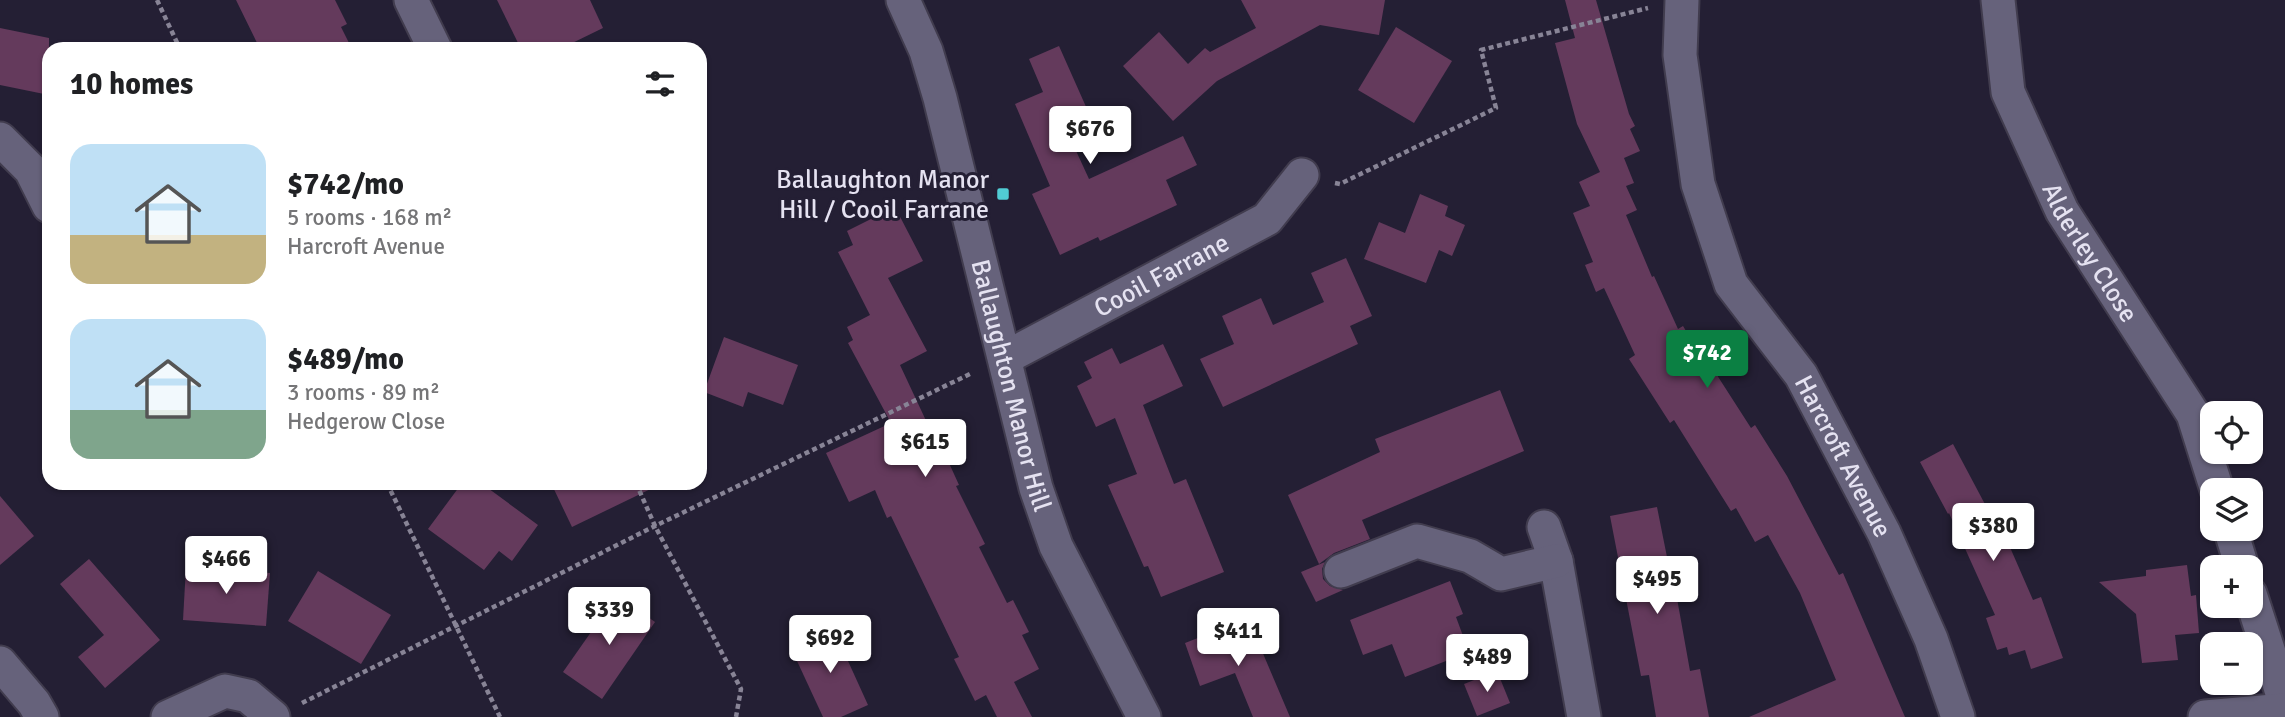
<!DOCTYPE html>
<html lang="en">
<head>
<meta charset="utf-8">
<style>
	body { margin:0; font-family:Signika,sans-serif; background:#f6f6f6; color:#202124; height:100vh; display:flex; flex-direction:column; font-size:26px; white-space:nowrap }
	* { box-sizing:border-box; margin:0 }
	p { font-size:23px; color:#757577 }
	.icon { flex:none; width:38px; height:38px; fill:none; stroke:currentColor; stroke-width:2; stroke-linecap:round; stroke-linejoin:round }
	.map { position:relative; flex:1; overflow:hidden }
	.panel { position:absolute; left:42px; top:42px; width:665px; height:448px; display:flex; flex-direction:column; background:#fff; border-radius:21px; box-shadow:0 2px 5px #0004 }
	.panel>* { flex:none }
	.fabs { position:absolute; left:2200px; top:401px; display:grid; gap:14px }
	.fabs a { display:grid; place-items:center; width:63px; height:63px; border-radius:14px; background:#fff; box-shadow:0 2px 5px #0004; font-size:35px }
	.price { position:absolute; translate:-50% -60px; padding:0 16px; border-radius:7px; background:#fff; color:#222; font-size:23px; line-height:46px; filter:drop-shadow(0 2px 4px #0008) }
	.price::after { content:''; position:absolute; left:50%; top:42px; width:21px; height:16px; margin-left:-10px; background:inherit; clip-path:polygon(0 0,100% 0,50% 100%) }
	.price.selected { background:#0b8043; color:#fff }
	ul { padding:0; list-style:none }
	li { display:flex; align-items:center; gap:21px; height:175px; padding:0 28px }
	li span { display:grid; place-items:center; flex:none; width:196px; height:140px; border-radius:21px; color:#555 }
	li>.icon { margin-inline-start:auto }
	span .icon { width:84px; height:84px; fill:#fffc; stroke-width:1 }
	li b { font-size:30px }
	h2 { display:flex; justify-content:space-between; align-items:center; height:84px; padding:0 28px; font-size:30px }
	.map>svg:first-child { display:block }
	.building { fill:#643a5c }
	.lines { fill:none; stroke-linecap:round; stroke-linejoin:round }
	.minor-casing { stroke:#413c4e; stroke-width:37 }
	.path { stroke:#888496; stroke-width:4.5; stroke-dasharray:5 3.5; stroke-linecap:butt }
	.minor { stroke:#66627b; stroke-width:33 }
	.poi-dot { fill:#51ccd4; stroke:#241f34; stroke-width:2.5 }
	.labels { text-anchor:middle; stroke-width:6; stroke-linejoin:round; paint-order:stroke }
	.poi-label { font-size:26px; fill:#e5e2f1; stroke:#241f34; text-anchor:end }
	.street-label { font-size:26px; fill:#e5e2f1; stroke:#241f34 }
</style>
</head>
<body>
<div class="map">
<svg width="2285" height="717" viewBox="0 0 2285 717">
	<rect width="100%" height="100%" fill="#241f34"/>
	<!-- building -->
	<g class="building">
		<path d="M236 0H335L347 24 341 27 352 49H260Z"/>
		<path d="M497 0H590L603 28 560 49H521Z"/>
		<path d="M1241 0H1385L1379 35 1320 25 1217 81 1173 121 1123 66 1159 32 1188 64 1205 48 1210 52 1256 28Z"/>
		<path d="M1565 0H1596L1629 114 1635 126 1630 129 1640 151 1624 158 1634 183 1626 186 1637 210 1626 215 1652 277 1654 276 1678 329 1683 326 1712 374 1715 372 1751 428 1755 425 1787 476 1839 575 1843 573 1905 717H1749L1836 680 1800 593 1768 535 1755 542 1736 508 1731 511 1674 420 1670 423 1629 359 1635 355 1604 288 1596 292 1585 265 1593 262 1573 213 1590 206 1579 182 1600 172 1577 124 1555 43 1575 38Z"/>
		<path d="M1396 27 1452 61 1414 123 1358 90Z"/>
		<path d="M0 28 49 38V95L0 85Z"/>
		<path d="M1059 46 1091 118 1066 129 1089 179 1183 136 1197 165 1166 180 1177 205 1100 241 1098 237 1060 255 1032 194 1050 186 1015 104 1043 92 1029 59Z"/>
		<path d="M1420 194 1448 206 1445 216 1465 225 1452 256 1439 250 1426 283 1364 259 1379 222 1405 233Z"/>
		<path d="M895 207 923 261 888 278 927 351 900 365 936 442 939 441 959 485 956 486 985 544 979 547 1007 603 1013 600 1029 632 1022 635 1039 669 1014 682 1032 717H997L986 695 975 701 954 659 959 657 891 516 887 518 875 490 849 502 826 453 891 423 848 343 853 340 847 327 870 315 838 252 853 245 847 231Z"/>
		<path d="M1346 258 1372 316 1350 326 1358 344 1223 407 1200 359 1234 344 1222 316 1261 298 1273 325 1324 302 1311 273Z"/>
		<path d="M724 337 798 365 783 405 748 392 743 407 704 392Z"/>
		<path d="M1163 344 1183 386 1143 405 1174 484 1186 479 1224 572 1161 597 1148 566 1144 567 1108 485 1137 474 1115 418 1096 427 1077 386 1092 378 1084 362 1112 348 1120 364Z"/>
		<path d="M1500 390 1524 451 1362 520 1370 539 1334 553 1319 564 1288 495 1380 452 1375 439Z"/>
		<path d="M1953 444 1987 508 1992 506 2033 600 2041 597 2063 658 2031 669 2025 650 2009 655 2007 647 1997 650 1986 618 1995 615 1949 513 1948 514 1920 462Z"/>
		<path d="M462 483H481L538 525 512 561 499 551 484 570 428 529Z"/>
		<path d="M551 483H663L572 527Z"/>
		<path d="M0 496 34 536 0 565Z"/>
		<path d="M1657 507 1671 577 1673 576 1690 671 1700 669 1709 717H1656L1649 675 1641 676 1610 516Z"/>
		<path d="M89 559 160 640 105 688 78 657 104 635 60 584Z"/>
		<path d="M1325 562 1322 569 1323 579 1330 586 1343 590 1316 602 1301 572Z"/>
		<path d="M2187 565 2191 596 2196 595 2199 633 2175 635 2178 660 2142 663 2136 614 2099 582 2146 576V570Z"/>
		<path d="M186 567 270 573 266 626 183 620Z"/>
		<path d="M318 571 391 615 361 664 288 621Z"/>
		<path d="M1450 581 1463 614 1456 617 1469 652 1405 677 1392 644 1363 655 1350 620Z"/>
		<path d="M617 595 655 622 602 699 563 672Z"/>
		<path d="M1244 620 1251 639 1256 637 1290 717H1253L1235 673 1200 686 1185 643Z"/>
		<path d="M833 628 868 705 841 717H823L791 648Z"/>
		<path d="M1497 671 1510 703 1477 716 1464 684Z"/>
	</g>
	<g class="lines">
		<defs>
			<g id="minor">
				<path d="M411 0 435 49"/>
				<path id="s1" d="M903 0 926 51 940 98 1036 488 1056 546 1144 717"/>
				<path id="s2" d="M1682 0 1680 55 1698 184 1731 284 1801 375 1884 533 1931 639 1958 717"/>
				<path id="s3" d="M1998 0 2008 92 2062 211 2193 414 2217 490"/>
				<path d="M0 139 31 170 49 206"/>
				<path id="s4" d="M1005 358 1267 219 1302 175"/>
				<path d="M1544 527 1556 561 1584 717"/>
				<path d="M2230 528 2242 567"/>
				<path d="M1341 571 1417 541 1470 556 1501 574 1556 561"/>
				<path d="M2250 594 2285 702"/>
				<path d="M0 663 34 703 42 717"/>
				<path d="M168 717 225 691 248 696 273 717"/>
				<path d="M2205 717 2285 710"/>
			</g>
		</defs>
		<!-- minor casing -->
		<use href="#minor" class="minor-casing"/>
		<!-- path -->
		<g class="path">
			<path d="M157 0 180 49"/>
			<path d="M1335 183 1340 184 1496 108 1481 50 1648 8"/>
			<path d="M387 483 500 717"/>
			<path d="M636 483 655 526 741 689 736 717"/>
			<path d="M302 703 655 526 972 373"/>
		</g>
		<!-- minor -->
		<use href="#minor" class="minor"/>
	</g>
	<!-- markers -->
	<rect class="poi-dot" x="996" y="187" width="14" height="14" rx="3.5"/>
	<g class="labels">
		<!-- poi labels -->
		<g class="poi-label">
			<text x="989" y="188">Ballaughton Manor<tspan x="989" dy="30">Hill / Cooil Farrane</tspan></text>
		</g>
		<!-- street labels -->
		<g class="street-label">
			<text dy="9" stroke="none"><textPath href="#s3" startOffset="273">Alderley Close</textPath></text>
			<text dy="9" stroke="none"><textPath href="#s4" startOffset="177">Cooil Farrane</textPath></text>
			<text dy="9" stroke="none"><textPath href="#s1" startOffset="401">Ballaughton Manor Hill</textPath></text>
			<text dy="9" stroke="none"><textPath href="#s2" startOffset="497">Harcroft Avenue</textPath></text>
		</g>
	</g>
</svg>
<div class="fabs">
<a><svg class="icon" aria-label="locate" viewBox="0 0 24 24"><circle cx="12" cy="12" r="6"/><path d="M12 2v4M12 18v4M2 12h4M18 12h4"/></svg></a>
<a><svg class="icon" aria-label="layers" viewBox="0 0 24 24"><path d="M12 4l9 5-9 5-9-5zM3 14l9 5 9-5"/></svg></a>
<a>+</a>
<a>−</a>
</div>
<b class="price" style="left:1090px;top:166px">$676</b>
<b class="price selected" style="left:1707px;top:390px">$742</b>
<b class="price" style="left:925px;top:479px">$615</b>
<b class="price" style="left:1993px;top:563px">$380</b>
<b class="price" style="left:226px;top:596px">$466</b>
<b class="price" style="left:1657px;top:616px">$495</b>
<b class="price" style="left:609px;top:647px">$339</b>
<b class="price" style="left:1238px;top:668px">$411</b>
<b class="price" style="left:830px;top:675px">$692</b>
<b class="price" style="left:1487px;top:694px">$489</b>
<section class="panel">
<h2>10 homes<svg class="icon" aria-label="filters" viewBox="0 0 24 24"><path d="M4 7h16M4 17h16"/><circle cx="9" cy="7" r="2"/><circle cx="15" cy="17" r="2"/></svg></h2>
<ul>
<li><span style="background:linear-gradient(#bfe0f5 65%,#c2b280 0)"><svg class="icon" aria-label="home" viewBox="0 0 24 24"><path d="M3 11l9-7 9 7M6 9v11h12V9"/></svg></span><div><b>$742/mo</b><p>5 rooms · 168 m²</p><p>Harcroft Avenue</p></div></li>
<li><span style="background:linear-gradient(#bfe0f5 65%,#7fa58c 0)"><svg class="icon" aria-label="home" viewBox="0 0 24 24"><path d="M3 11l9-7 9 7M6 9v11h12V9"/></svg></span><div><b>$489/mo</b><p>3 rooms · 89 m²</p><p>Hedgerow Close</p></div></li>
</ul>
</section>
</div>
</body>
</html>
